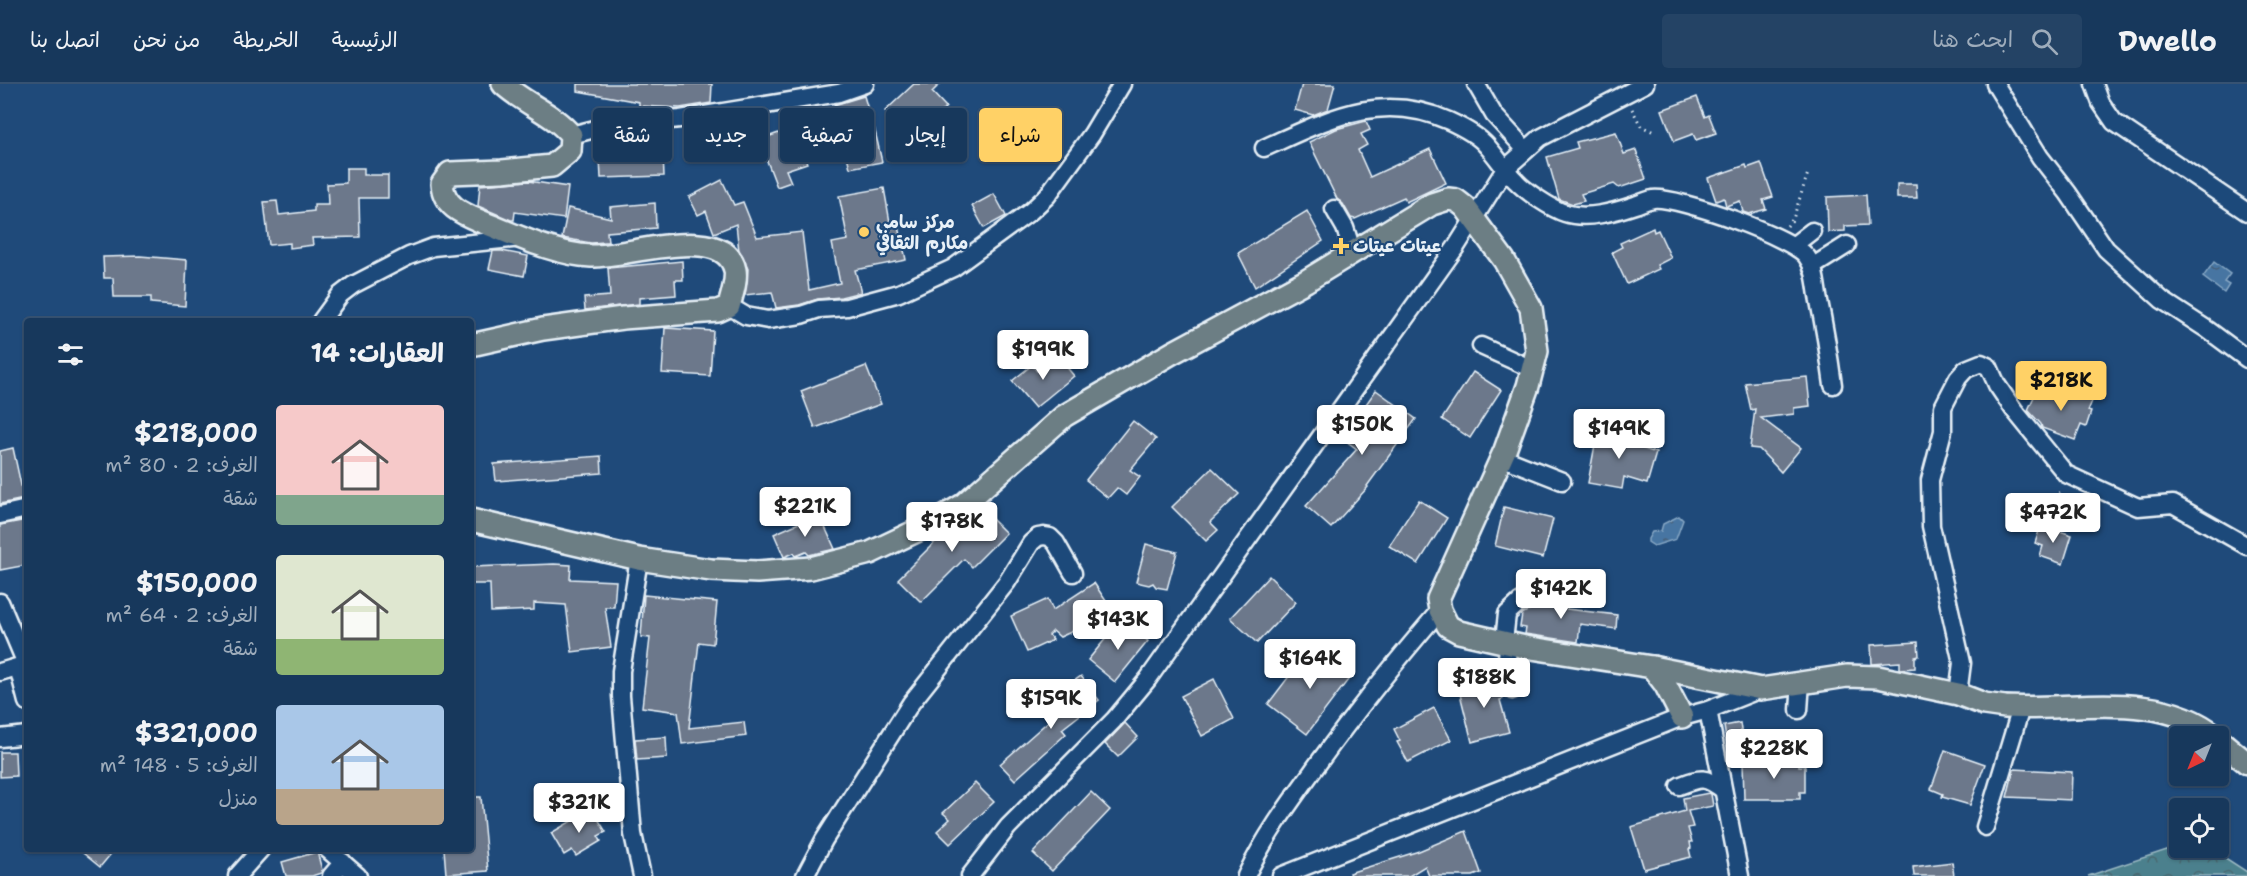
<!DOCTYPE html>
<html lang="ar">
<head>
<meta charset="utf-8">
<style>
	body { margin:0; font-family:"Shantell Sans","Playpen Sans Arabic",sans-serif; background:#244365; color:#f1f3f6; direction:rtl; height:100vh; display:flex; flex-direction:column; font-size:22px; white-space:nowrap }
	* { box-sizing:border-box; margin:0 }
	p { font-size:20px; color:#9eacbb }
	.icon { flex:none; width:33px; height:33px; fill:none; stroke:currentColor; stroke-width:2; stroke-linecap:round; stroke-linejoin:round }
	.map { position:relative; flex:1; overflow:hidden; direction:ltr }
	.panel { position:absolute; left:24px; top:234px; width:450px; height:534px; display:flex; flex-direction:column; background:#17385c; border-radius:6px; box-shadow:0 2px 4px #0004,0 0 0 2px #365272; direction:rtl }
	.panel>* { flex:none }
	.banner { position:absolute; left:492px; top:24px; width:570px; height:54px; direction:rtl; display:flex; gap:12px }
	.needle { width:39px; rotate:223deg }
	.controls { position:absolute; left:2169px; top:642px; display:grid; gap:12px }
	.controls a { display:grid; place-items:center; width:60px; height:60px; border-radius:6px; background:#17385c; box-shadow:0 2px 4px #0004,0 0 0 2px #365272; font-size:30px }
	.price { position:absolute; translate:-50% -51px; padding:0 14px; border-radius:6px; background:#fff; color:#222; font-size:20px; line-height:39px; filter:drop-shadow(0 2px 3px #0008) }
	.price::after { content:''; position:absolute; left:50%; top:36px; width:18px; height:14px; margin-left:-9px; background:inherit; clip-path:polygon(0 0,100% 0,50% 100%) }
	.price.active { background:#ffd166; color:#111 }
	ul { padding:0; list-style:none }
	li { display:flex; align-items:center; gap:18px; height:150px; padding:0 30px }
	li span { display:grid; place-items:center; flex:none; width:168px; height:120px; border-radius:6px; color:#555 }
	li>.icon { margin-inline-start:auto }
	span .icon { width:72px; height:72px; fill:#fffc; stroke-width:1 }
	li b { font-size:26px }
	h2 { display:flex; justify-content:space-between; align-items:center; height:72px; padding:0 30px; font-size:26px }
	.tag { padding:0 21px; border-radius:6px; background:#17385c; box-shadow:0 2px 4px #0004,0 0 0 2px #365272; font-size:21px; line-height:54px }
	.tag.active { background:#ffd166; color:#111 }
	header { display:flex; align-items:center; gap:36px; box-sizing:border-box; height:84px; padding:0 30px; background:#17385c; border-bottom:2px solid #365272 }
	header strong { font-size:28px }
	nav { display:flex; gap:33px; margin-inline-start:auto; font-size:21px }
	.search { width:420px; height:54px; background:#244365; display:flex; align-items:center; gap:15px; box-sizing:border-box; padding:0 21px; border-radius:6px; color:#9eacbb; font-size:22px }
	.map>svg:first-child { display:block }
	.forest { fill:url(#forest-crowns); stroke:#9ab8c2; stroke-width:1.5 }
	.water { fill:url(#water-ripples); stroke:#87a7c4; stroke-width:1.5 }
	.building { fill:#6c788b; stroke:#e8f1f8; stroke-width:1.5 }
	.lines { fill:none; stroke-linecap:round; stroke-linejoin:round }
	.minor-casing { stroke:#e8f1f8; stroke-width:21 }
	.major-casing { stroke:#e8f1f8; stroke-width:26 }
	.path { stroke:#e8f1f8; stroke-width:3; stroke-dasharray:1.5 4.5; stroke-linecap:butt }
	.minor { stroke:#1f4a7a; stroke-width:16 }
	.major { stroke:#6c7e84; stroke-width:21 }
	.poi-dot { fill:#ffd166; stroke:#1f4a7a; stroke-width:2 }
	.labels { text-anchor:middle; stroke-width:4.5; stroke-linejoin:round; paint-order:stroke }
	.poi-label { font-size:18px; font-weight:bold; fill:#e8f1f8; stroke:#1f4a7a; text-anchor:start }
</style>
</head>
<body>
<header>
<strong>Dwello</strong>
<div class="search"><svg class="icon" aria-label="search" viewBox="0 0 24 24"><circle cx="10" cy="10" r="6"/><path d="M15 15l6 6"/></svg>ابحث هنا</div>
<nav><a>الرئيسية</a><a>الخريطة</a><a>من نحن</a><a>اتصل بنا</a></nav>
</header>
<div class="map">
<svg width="2247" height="792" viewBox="0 0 2247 792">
	<defs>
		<pattern id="forest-crowns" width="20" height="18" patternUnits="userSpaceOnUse" patternTransform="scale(1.5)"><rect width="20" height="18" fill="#4c808d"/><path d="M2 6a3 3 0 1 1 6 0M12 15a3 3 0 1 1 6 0" fill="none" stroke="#49676f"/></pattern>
		<pattern id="water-ripples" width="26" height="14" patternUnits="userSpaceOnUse" patternTransform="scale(1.5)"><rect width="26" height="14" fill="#4675a2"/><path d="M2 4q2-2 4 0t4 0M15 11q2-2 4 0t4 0" fill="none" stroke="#465e76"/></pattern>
	</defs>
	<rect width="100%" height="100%" fill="#1f4a7a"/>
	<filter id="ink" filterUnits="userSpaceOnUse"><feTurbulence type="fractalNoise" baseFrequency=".0167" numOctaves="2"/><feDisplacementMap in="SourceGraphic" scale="12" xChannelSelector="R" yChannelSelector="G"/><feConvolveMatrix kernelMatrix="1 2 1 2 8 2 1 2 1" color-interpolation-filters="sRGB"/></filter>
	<g filter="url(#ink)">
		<!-- forest -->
		<path class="forest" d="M2179 762 2210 764 2247 788V792H2088Z"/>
		<!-- water -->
		<g class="water">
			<path d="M2214 178 2230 190 2224 198 2229 201 2224 209 2203 193Z"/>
			<path d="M1679 432 1683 436 1676 455 1654 462 1648 458V455L1652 448 1661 447 1663 440Z"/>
		</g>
		<!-- building -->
		<g class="building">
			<path d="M578 0H712L711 19 680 24 639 22V18L578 7Z"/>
			<path d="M914 0H940L932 8 946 23 926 43 933 50 919 63 885 27Z"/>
			<path d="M1302 0H1335L1328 25 1313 31 1295 26Z"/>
			<path d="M864 12 872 39 873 38 882 78 850 84 834 21Z"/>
			<path d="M1697 13 1705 33 1709 31 1716 49 1696 56 1693 50 1674 57 1662 26Z"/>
			<path d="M1366 37 1370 46 1361 50 1367 61 1358 66 1370 93 1430 65 1446 99 1406 118 1404 113 1355 135 1351 134 1343 120 1337 115 1309 58 1336 45Z"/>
			<path d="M801 41 809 60 801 63 807 79 786 86 791 98 777 103 759 56Z"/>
			<path d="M1616 48 1624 70 1636 66 1646 95 1619 104 1614 100 1581 110 1584 117 1573 120 1559 115 1547 73 1578 64 1576 58Z"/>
			<path d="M662 50 664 92 601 94 599 55Z"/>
			<path d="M1761 79 1773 113 1763 116 1766 125 1749 130 1743 128 1740 117 1726 122 1724 114 1716 117 1708 94 1746 81 1747 84Z"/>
			<path d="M346 84H364V91H388V114H359L360 153 312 154 313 161 290 164V159L269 161 264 118 277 117 279 131 314 127V121H328L327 100 346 99Z"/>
			<path d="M722 96 734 121 743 118 757 153 802 148 809 206 840 199 832 159 848 156 839 112 884 104 891 144 899 142 906 176 855 186 861 208 841 213 818 215 799 221 776 224 772 208 745 211 748 185 739 167 736 140 714 149 706 127 698 131 689 113Z"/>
			<path d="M528 97 568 103 564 135 515 128 514 136H511L478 122 480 101Z"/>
			<path d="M1897 100H1916L1917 114H1897Z"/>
			<path d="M994 110 1006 132 984 144 972 122Z"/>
			<path d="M1866 111 1868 141 1845 142V147L1828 148 1827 113Z"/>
			<path d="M655 119 656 144 607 148 608 158H605L591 159 562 154 568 124 611 134 610 123Z"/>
			<path d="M1307 127 1323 157 1255 203 1238 169Z"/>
			<path d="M1653 144 1654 148 1658 146 1671 174 1657 181 1659 185 1627 200 1612 168 1622 163 1620 159Z"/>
			<path d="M493 167H502L528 172 524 192 489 185Z"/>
			<path d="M103 173 140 172 187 176 185 222 151 219V213H114L113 194H104Z"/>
			<path d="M682 177 683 196H675L676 211 639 214V220L585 226 584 214 610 212 608 184Z"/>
			<path d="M665 244 713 247 710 292 662 289Z"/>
			<path d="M1057 271 1074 292 1035 324 1012 297 1032 281 1037 287Z"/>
			<path d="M866 282 881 320 815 344 801 307Z"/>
			<path d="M1473 288 1501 306 1470 354 1442 335Z"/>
			<path d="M1807 293 1810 322 1794 324V330L1761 334 1801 364 1781 388 1759 365 1750 364 1755 325 1751 326 1745 299Z"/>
			<path d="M2055 302 2092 317 2088 327 2091 328 2086 343 2081 341 2075 356 2042 344 2041 340 2028 326 2037 306 2051 313Z"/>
			<path d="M1376 306 1416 335 1367 402 1368 403 1331 444 1306 422 1357 365 1342 354Z"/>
			<path d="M1133 337 1156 355 1130 386 1140 393 1126 411 1117 404 1108 414 1086 396Z"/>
			<path d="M1598 344 1631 350 1630 360 1656 369 1647 400 1624 393 1622 405 1588 399Z"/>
			<path d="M13 364 24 415 0 420V367Z"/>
			<path d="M601 372 602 389 496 397 494 380Z"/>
			<path d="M1212 384 1239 410 1210 438 1218 446 1206 457 1172 423Z"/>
			<path d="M1419 416 1447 434 1418 480 1389 462Z"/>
			<path d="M980 423 1006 449 972 483 964 475 921 518 898 495 948 445Z"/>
			<path d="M1504 423 1553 435 1543 474 1495 462Z"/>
			<path d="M819 430 835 465 809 471 806 468 796 472 794 469 784 473 774 450Z"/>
			<path d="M27 436V481L0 486V441Z"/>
			<path d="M2041 441 2072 451 2063 480 2040 472 2043 462 2035 459Z"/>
			<path d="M1146 460 1177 468 1167 505 1156 503 1153 499 1149 501 1136 498Z"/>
			<path d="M554 480 571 481 570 495 616 497 614 523H605L611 563 572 568 566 521 534 519V526L491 528 490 500H471V483Z"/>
			<path d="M1269 492 1296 518 1257 559 1230 534Z"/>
			<path d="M1094 499 1112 526 1084 545 1082 543 1060 553 1053 547 1049 551 1053 556 1027 568 1011 532 1048 515 1053 526Z"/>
			<path d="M644 511 717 518 713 560 699 558 689 644 744 638 746 652 682 660 678 628 642 623 650 554 641 553Z"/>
			<path d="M1531 513 1552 516V519L1567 521V525L1617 531 1616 545 1580 540 1578 558 1525 550 1526 544 1520 543 1522 530 1529 526Z"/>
			<path d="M1121 536 1148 557 1115 598 1088 576Z"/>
			<path d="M1918 558 1919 572 1915 573V584L1900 585V578L1872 580 1871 561Z"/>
			<path d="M1312 562 1351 592 1307 650 1268 620Z"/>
			<path d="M1081 592 1099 616 1062 645 1066 650 1015 696 1000 680 1052 634 1073 619 1063 605Z"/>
			<path d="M1497 592 1503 615 1500 616 1509 648 1472 658 1458 602Z"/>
			<path d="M1214 595 1234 635 1202 652 1181 612Z"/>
			<path d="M1434 624 1451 656 1408 678 1397 658 1400 657 1394 645Z"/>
			<path d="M1125 639 1138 653 1118 673 1105 660Z"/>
			<path d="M1740 639 1744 666 1728 668 1724 642Z"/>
			<path d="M666 653 667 674 637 676 635 655Z"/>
			<path d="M1945 666 1985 680 1970 721 1942 713 1943 710 1931 705Z"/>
			<path d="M0 668H15L16 692 0 693Z"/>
			<path d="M1799 677V682H1805V708H1800V715H1744L1743 678Z"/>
			<path d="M2014 685 2072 688 2071 716 2007 713Z"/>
			<path d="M975 699 994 718 950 760 937 747 950 735 943 729Z"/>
			<path d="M1091 708 1110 726 1052 787 1033 769Z"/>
			<path d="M1709 709 1711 710 1713 722 1688 727 1693 743 1688 744 1692 758H1690L1691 764 1689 765 1691 773 1644 785 1631 743 1685 727 1683 714Z"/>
			<path d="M471 713H481L488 787 446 790 444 765H471Z"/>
			<path d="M592 725 606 748 598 752 601 757 576 772 572 766 564 771 551 749Z"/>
			<path d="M1466 747 1481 789 1473 792H1429L1425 782 1409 792H1350L1349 789 1419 767Z"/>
			<path d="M78 765H115L100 783Z"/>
			<path d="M317 768 322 786 321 789 312 792H286L282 778Z"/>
			<path d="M1952 778 1954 792H1914L1913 783Z"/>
		</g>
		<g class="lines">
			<defs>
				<g id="minor">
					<path d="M1476 0 1494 31 1526 66"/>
					<path d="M1995 0 2040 73 2068 109 2106 165 2162 216 2208 246 2247 275"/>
					<path d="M2094 0 2101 19 2114 38 2247 128"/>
					<path d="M571 51 603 43 680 35 839 9 865 0"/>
					<path d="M1264 64C1327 36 1380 6 1449 37 1462 43 1478 51 1487 62 1497 73 1505 86 1516 97 1525 107 1552 125 1565 129 1587 136 1614 128 1635 121 1641 119 1647 116 1653 115 1677 112 1795 154 1807 173 1815 184 1816 199 1818 212 1824 241 1829 271 1833 301"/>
					<path d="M1334 125 1345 144 1353 169"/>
					<path d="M1794 161 1812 147"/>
					<path d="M1812 183 1847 161"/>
					<path d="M729 222 746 232 768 236 801 231 819 225 847 223 899 209 953 184 1031 127 1047 112 1092 50 1122 0"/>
					<path d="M321 237 340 211 353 201 409 172 433 163 522 154"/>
					<path d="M1481 262 1532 285"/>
					<path d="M1501 373 1562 397"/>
					<path d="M0 431 27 425"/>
					<path d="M639 475 621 587V612L633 750 642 792"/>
					<path d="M0 518 26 580"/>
					<path d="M1504 557 1507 530 1521 517"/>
					<path d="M1508 558 1507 578 1512 606"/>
					<path d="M18 583 27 618"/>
					<path d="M0 588 27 580"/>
					<path d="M1958 610 1962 579 1931 442 1930 396 1943 347V323L1958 294 1966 285 1981 279 1989 283 1997 301 2014 326 2066 390 2138 423 2173 420 2247 462"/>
					<path d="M1708 626 1740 792"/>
					<path d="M1799 626 1801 598"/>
					<path d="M0 654 27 651"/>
					<path d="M1679 702C1700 694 1704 691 1723 706"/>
					<path d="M1985 743 2021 624"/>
					<path d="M327 765 358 792"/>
					<path d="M237 792 261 765"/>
					<path d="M331 792 343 778"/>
					<path d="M805 792 824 756 911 619 1007 498 1031 459 1038 453 1044 452 1050 453 1056 459 1073 489"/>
					<path d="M970 792 1008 743 1114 636 1148 595 1456 163 1505 85 1540 54 1645 0"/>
					<path d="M1246 792C1265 752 1291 717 1317 681 1356 627 1397 576 1440 526"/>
					<path d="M1281 792 1682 633 1708 626 1761 605"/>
				</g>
				<g id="major">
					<path d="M471 261 543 245 623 234 718 227 729 222C732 211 737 196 735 186 725 137 624 174 591 172 555 170 520 153 487 140 467 131 444 125 442 100L450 89 502 87 552 82 570 67 571 51C553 29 523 19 503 0"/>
					<path d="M471 436 639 475 711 486 757 488 811 484 870 469 929 441 963 421 1064 332 1172 269 1306 197 1432 120 1448 115 1456 116 1465 123 1504 176 1531 224 1537 267 1528 302 1505 366 1438 515 1440 526 1448 542 1459 548 1525 563 1652 583 1761 605 1847 592 1878 593 1958 610 1984 620 2005 623C2074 627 2158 605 2216 652"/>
					<path d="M1652 583 1665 600 1682 633"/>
					<path d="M2218 655 2247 679"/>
				</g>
			</defs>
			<!-- minor casing -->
			<use href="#minor" class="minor-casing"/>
			<!-- major casing -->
			<use href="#major" class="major-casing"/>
			<!-- path -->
			<g class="path">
				<path d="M1632 25 1641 42 1656 49"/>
				<path d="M1787 142 1793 135 1808 89"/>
				<path d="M2057 426 2056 412 2062 406"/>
			</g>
			<!-- minor -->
			<use href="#minor" class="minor"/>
			<!-- major -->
			<use href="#major" class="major"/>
		</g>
	</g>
	<!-- markers -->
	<g class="poi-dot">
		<circle cx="864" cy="148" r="6"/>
		<path d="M1338 153h6v6h6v6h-6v6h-6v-6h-6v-6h6z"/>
	</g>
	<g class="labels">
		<!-- poi labels -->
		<g class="poi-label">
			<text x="876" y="144">مركز سامي<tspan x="876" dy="21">مكارم الثقافي</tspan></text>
			<text x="1353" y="168">عيتات عيتات</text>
		</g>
	</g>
</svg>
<div class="controls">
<a><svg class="needle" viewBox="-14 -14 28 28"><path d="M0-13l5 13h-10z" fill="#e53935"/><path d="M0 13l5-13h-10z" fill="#9eacbb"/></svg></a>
<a><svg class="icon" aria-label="locate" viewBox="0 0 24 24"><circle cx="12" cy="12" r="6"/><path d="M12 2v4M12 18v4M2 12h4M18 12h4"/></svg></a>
</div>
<b class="price" style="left:1043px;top:297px">$199K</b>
<b class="price active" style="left:2061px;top:328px">$218K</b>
<b class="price" style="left:1362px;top:372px">$150K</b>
<b class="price" style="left:1619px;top:376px">$149K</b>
<b class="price" style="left:805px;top:454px">$221K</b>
<b class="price" style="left:2053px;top:460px">$472K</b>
<b class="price" style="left:952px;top:469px">$178K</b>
<b class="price" style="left:1561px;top:536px">$142K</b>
<b class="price" style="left:1118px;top:567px">$143K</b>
<b class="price" style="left:1310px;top:606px">$164K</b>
<b class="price" style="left:1484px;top:625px">$188K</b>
<b class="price" style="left:1051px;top:646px">$159K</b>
<b class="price" style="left:1774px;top:696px">$228K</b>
<b class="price" style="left:579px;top:750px">$321K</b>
<div class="banner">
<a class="tag active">شراء</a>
<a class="tag">إيجار</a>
<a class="tag">تصفية</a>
<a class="tag">جديد</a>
<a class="tag">شقة</a>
</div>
<section class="panel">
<h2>العقارات: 14<svg class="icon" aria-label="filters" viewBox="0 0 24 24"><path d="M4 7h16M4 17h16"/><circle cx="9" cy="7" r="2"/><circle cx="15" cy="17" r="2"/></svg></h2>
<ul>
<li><span style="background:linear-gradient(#f6c9c9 75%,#7fa58c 0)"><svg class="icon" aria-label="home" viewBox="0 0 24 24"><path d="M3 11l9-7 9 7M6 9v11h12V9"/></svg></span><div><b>$218,000</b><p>الغرف: 2 · 80 m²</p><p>شقة</p></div></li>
<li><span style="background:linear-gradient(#dfe7d0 70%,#8fb573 0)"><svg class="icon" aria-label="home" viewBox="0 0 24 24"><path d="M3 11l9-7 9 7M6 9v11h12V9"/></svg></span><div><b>$150,000</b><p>الغرف: 2 · 64 m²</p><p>شقة</p></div></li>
<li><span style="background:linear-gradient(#a9c7e8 70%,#b9a48a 0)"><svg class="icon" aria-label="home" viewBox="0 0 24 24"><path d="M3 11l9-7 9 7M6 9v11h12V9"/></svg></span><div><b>$321,000</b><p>الغرف: 5 · 148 m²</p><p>منزل</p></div></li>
</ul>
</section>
</div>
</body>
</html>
